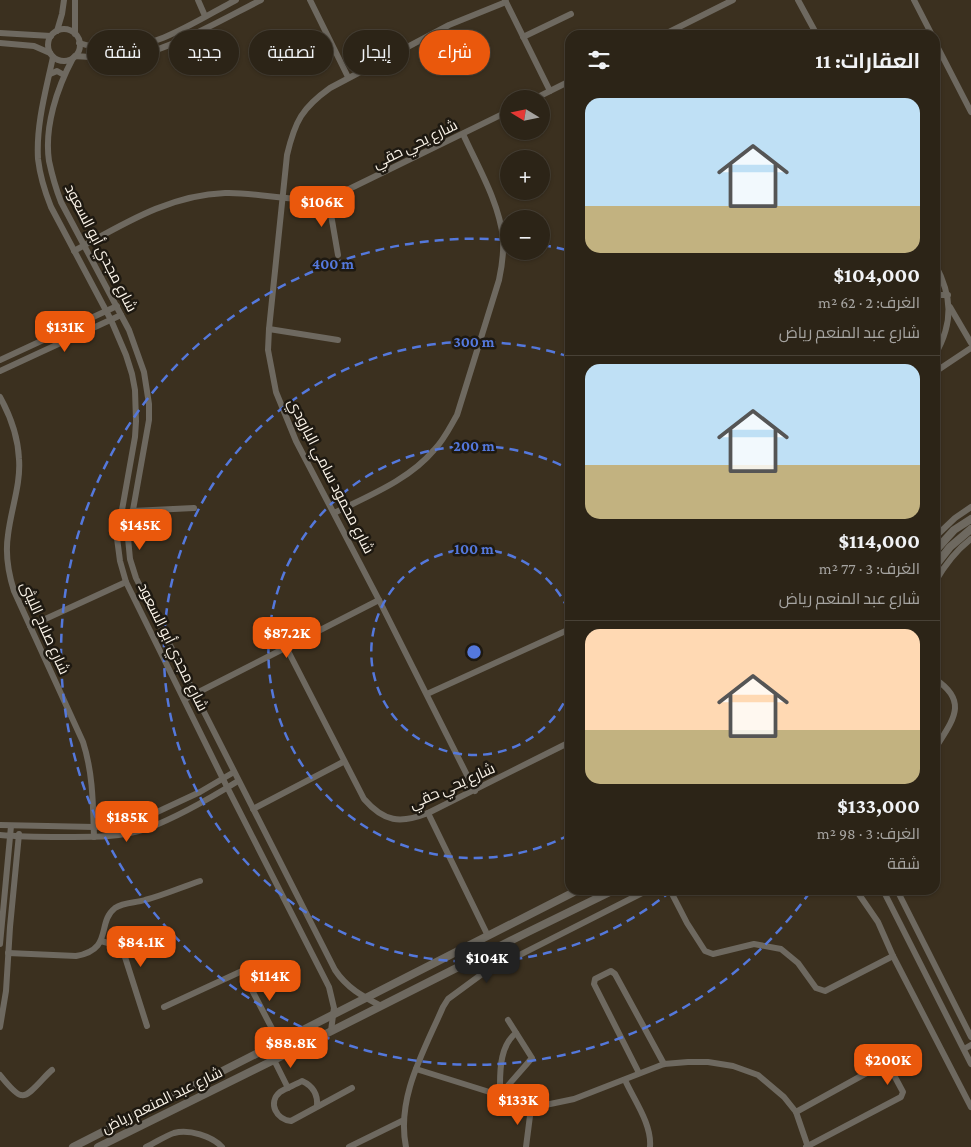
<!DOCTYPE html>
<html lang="ar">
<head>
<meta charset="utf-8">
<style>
	body { margin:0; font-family:"Crimson Pro",Cairo,serif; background:#383024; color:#f1f3f6; direction:rtl; height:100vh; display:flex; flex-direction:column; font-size:19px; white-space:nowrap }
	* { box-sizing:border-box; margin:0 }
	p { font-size:16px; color:#a6a4a1 }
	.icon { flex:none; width:28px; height:28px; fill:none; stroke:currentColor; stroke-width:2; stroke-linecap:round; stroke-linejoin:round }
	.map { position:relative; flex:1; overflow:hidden; direction:ltr }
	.side { position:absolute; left:565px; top:30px; width:375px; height:865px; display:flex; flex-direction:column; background:#2c2417; border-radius:15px; box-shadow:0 1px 4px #0004,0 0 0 1px #484136; direction:rtl }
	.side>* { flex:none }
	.hud { position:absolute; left:15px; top:30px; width:475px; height:45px; direction:rtl; display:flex; gap:10px }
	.needle { width:32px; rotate:280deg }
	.tools { position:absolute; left:500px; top:90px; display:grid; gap:10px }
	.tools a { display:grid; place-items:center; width:50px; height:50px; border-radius:50%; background:#2c2417; box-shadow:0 1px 4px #0004,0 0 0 1px #484136; font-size:25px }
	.price { position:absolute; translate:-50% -42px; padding:0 11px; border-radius:10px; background:#ea580c; color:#fff; font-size:16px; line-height:32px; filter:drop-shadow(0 1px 2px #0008) }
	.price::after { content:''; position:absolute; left:50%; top:30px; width:15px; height:11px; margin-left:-8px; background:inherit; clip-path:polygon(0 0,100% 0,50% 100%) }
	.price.on { background:#222; color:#fff }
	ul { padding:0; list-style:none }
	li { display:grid; align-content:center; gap:10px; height:265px; padding:0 20px }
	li+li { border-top:1px solid #484136 }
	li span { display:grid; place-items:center; height:155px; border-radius:15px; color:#555 }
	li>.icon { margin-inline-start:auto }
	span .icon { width:90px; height:90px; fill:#fffc; stroke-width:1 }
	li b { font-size:21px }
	h2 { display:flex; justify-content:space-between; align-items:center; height:60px; padding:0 20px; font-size:21px }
	.pill { padding:0 18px; border-radius:22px; background:#2c2417; box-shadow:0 1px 4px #0004,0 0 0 1px #484136; font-size:18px; line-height:45px }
	.pill.on { background:#ea580c; color:#fff }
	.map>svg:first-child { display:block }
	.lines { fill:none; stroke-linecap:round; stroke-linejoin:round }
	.minor { stroke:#6e6960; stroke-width:6 }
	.tertiary { stroke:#6e6960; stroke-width:8 }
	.ring { fill:none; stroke:#5478dc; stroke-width:2.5; stroke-dasharray:9 6 }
	.labels { text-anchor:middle; stroke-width:5; stroke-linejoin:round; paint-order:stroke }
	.street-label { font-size:15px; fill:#fbf4e9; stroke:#1e1911 }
	.centre { fill:#5478dc; stroke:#1e1911; stroke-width:2.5 }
	.ring-label { font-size:15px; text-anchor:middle; font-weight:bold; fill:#5478dc; stroke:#1e1911; stroke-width:5; stroke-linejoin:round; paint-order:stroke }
</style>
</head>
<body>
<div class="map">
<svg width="971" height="1147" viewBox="0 0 971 1147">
	<rect width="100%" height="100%" fill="#3b301f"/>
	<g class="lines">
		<!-- minor -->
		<g class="minor">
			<path d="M75 0V34"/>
			<path d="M198 0 205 16"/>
			<path d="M310 0 348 77"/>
			<path d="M505 0 550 91"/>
			<path d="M798 0 817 35"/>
			<path d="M914 0 932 35"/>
			<circle cx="64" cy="45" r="16"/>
			<path d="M57 31 62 14 64 0"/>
			<path d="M0 33 51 36"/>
			<path d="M663 35 733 0"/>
			<path d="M523 37 571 14"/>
			<path d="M935 42 971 112"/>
			<path d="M0 43 34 46 50 53"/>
			<path d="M79 43C89 46 99 49 110 49 155 50 198 20 236 0"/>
			<path d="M75 56C90 57 106 59 121 58 162 55 223 19 261 0"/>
			<path d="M53 57C46 90 36 124 38 159 40 176 45 192 51 207L111 320 126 355 132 374 135 390 136 421 135 437 117 538 120 561 126 582 223 779 329 987 334 1008 331 1031"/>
			<path d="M73 58C57 88 44 127 49 161 52 175 56 189 61 202L129 330 144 372 149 404V420L128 538 130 559 136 578 335 970C347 988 362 996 381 1006"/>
			<path d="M50 74 57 71 64 75"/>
			<path d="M534 99 570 81"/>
			<path d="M328 197 338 255"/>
			<path d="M74 251C122 225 168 195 225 193 251 192 278 199 304 199 318 199 332 195 345 191L509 111"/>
			<path d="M935 264C952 296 954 322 935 355"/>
			<path d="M935 295H948"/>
			<path d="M950 307 971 343"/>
			<path d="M269 329 338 340"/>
			<path d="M0 360 117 306"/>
			<path d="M0 371 121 315"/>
			<path d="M935 372 971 348"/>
			<path d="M0 397C11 417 18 436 19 459 21 484 11 509 8 535 5 554 8 572 14 591L83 742C93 773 93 804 94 837"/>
			<path d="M132 511 194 508"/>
			<path d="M334 513C368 496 409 480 434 450 444 440 450 427 457 415L499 280C502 266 504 253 503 238 499 202 478 167 463 134"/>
			<path d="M935 537 955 518 971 507"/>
			<path d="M935 582C945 565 955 551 971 539"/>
			<path d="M30 626 126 582"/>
			<path d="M286 647 364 799C384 822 400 824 428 813L570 742"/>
			<path d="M935 679C970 702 952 721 935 749"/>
			<path d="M427 694 570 629"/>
			<path d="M185 699 379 600"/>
			<path d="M475 791 379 600 296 441 276 392 268 350 269 329 287 155C295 121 302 108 330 88L449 25 506 2"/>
			<path d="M253 809 343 762"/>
			<path d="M428 813 488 936"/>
			<path d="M0 825 94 827 109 826 142 819 200 792 234 772"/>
			<path d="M0 835C21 837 41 837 62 837 90 837 119 838 146 829 178 817 209 799 238 781"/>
			<path d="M670 890 687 923 705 951 713 954 754 944 781 949 798 963 816 988 825 991 893 956"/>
			<path d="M856 890 878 922 893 956 971 1107"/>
			<path d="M883 890 971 1064"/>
			<path d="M897 890 971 1037"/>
			<path d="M101 941 115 945 124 954 147 1026"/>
			<path d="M0 944 11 826"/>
			<path d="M8 953 76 956C114 949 96 923 115 908 124 902 135 903 145 900 164 895 182 887 200 881"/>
			<path d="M164 1007 242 971 279 1042"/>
			<path d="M0 1027 6 991 10 927 19 834"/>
			<path d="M964 1049 971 1045"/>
			<path d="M274 1060 288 1088"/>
			<path d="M416 1069 499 1095 531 1108 574 1099 664 1064 688 1062H708L733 1066 758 1075 784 1097 796 1112 808 1147"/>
			<path d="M639 1073 594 984 595 979 611 971 615 974 664 1064"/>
			<path d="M0 1075C4 1080 15 1094 21 1095 29 1098 44 1076 52 1070"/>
			<path d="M625 1080C634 1100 652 1124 650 1147"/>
			<path d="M505 1089 500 1085C500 1067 501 1045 516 1033"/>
			<path d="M502 1096 505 1089 532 1058 508 1020"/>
			<path d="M317 1106C318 1094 313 1086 302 1081 295 1085 286 1088 280 1092 267 1103 277 1120 291 1121L352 1088"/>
			<path d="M796 1112 883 1064 889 1066 903 1092 901 1097 806 1147"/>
			<path d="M146 1147C155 1143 165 1136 174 1133 189 1129 212 1136 222 1147"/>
			<path d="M349 1147 404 1120"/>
			<path d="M406 1147C396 1098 424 1051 443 1007L448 999 482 974 648 890"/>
			<path d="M526 1147 531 1108"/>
		</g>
		<!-- tertiary -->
		<g class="tertiary">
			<path d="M935 551 954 530 971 519"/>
			<path d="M935 566 950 547 971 529"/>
			<path d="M73 1147 578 890"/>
			<path d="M98 1147 274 1060 528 932 614 890"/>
		</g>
	</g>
	<!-- distance rings -->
	<g class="ring">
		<path d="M570 690A103 103 0 1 1 570 614"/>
		<path d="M569 835A206 206 0 1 1 569 469"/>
		<path d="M671 891A310 310 0 1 1 570 357"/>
		<path d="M810 892A413 413 0 1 1 506 240M542 245A413 413 0 0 1 567 250"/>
	</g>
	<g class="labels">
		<!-- street labels -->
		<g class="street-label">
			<text transform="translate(415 144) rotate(-26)" y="5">شارع يحي حقي</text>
			<text transform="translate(101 248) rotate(63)" y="5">شارع مجدي أبو السعود</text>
			<text transform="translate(331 476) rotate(63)" y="5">شارع محمود سامي البارودي</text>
			<text transform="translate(45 628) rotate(66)" y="5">شارع صلاح الليثى</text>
			<text transform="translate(173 647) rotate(64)" y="5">شارع مجدي أبو السعود</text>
			<text transform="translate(452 786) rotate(-24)" y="5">شارع يحي حقي</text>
			<text transform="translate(162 1100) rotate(-26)" y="5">شارع عبد المنعم رياض</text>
		</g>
	</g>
	<circle cx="474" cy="652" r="8" class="centre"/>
	<g class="ring-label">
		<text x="333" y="269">400 m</text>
		<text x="474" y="347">300 m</text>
		<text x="474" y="451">200 m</text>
		<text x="474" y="554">100 m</text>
	</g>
</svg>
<div class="tools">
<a><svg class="needle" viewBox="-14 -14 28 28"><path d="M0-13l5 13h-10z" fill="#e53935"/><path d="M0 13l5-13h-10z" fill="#a6a4a1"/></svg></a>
<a>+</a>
<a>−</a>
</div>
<b class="price" style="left:322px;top:228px">$106K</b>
<b class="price" style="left:65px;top:353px">$131K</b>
<b class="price" style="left:140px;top:551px">$145K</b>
<b class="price" style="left:287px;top:659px">$87.2K</b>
<b class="price" style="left:127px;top:843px">$185K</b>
<b class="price" style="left:141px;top:968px">$84.1K</b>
<b class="price on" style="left:487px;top:984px">$104K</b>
<b class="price" style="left:270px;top:1002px">$114K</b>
<b class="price" style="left:291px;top:1069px">$88.8K</b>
<b class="price" style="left:888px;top:1086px">$200K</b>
<b class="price" style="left:518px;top:1126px">$133K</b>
<div class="hud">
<a class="pill on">شراء</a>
<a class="pill">إيجار</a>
<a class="pill">تصفية</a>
<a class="pill">جديد</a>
<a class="pill">شقة</a>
</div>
<section class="side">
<h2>العقارات: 11<svg class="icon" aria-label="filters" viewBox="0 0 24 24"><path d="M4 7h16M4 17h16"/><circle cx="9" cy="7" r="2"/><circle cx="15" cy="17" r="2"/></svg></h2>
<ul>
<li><span style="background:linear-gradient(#bfe0f5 70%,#c2b280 0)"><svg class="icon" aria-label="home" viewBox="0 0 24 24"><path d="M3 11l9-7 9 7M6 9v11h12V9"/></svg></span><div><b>$104,000</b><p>الغرف: 2 · 62 m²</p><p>شارع عبد المنعم رياض</p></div></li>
<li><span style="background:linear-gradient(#bfe0f5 65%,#c2b280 0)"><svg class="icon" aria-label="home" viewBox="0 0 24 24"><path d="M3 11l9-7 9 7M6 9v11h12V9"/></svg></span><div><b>$114,000</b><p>الغرف: 3 · 77 m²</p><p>شارع عبد المنعم رياض</p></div></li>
<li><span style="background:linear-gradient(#ffd9b3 65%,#c2b280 0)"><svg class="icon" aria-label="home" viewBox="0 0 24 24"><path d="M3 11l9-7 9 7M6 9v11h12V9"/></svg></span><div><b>$133,000</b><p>الغرف: 3 · 98 m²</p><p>شقة</p></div></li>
</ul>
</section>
</div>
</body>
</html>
